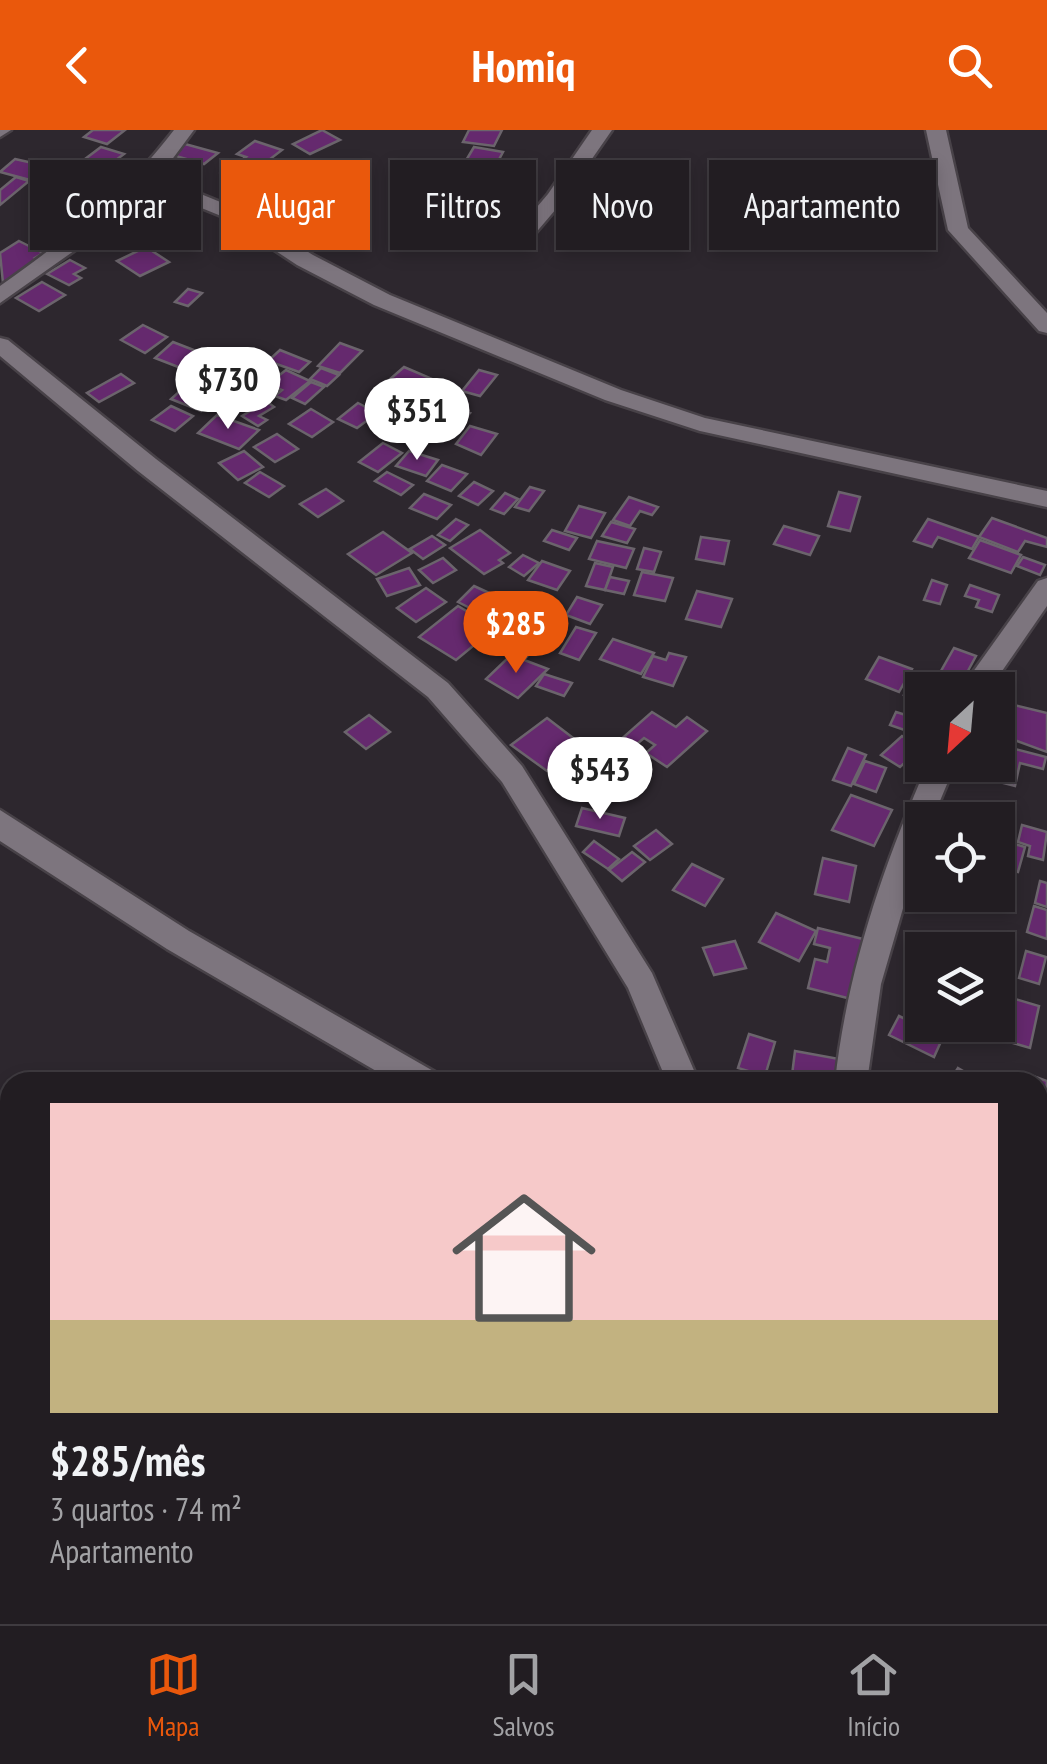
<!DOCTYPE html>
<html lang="pt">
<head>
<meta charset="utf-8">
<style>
	body { margin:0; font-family:"PT Sans Narrow",sans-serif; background:#2e2a2f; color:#f1f3f6; height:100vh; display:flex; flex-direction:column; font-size:38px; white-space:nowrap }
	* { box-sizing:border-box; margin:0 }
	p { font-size:32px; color:#a2a2a5 }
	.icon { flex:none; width:55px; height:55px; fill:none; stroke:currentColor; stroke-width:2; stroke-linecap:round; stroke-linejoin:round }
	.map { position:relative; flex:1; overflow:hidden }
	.panel { position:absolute; left:0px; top:942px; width:1048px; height:552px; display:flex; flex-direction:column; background:#221d22; border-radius:30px 30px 0 0; box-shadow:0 5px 15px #0003,0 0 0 2px #3f3b40 }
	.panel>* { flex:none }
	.hud { position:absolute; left:30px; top:30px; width:988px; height:90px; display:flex; gap:20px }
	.needle { width:65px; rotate:206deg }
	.controls { position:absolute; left:905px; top:542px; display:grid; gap:20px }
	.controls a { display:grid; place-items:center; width:110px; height:110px; border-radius:0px; background:#221d22; box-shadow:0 5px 15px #0003,0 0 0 2px #3f3b40; font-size:50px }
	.price { position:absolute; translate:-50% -85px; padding:0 22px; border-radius:35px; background:#fff; color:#222; font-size:32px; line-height:65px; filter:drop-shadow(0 2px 5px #0008) }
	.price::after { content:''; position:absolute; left:50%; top:60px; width:30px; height:22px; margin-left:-15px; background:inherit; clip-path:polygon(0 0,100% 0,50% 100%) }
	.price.selected { background:#ea580c; color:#fff }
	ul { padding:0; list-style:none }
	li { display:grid; align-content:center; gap:20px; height:530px; padding:0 50px }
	li span { display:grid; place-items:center; height:310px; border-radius:0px; color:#555 }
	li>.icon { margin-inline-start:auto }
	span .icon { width:180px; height:180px; fill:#fffc; stroke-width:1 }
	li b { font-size:42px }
	.pill { padding:0 35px; border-radius:0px; background:#221d22; box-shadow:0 5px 15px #0003,0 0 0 2px #3f3b40; font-size:35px; line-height:90px }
	.pill.selected { background:#ea580c; color:#fff }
	header { display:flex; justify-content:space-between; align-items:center; height:130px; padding:0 50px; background:#ea580c; color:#fff; font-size:45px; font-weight:800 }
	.tab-bar { display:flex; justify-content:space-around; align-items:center; height:140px; border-top:2px solid #3f3b40; background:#221d22; font-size:28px; color:#a2a2a5 }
	.tab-bar a { display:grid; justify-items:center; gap:5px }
	.tab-bar .selected { color:#ea580c }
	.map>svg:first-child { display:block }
	.building { fill:#65296e; stroke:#6b646c; stroke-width:2.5 }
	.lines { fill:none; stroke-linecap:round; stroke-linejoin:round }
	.minor-casing { stroke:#484248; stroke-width:5 }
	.minor { fill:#7d757e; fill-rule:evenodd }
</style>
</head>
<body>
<header><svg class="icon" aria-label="back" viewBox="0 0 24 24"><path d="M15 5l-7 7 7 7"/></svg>Homiq<svg class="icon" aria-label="search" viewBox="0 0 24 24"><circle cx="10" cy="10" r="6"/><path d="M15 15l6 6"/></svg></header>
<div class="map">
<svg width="1047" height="1494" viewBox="0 0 1047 1494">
	<rect width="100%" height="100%" fill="#2d272e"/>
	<!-- building -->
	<g class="building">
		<path d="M93 0H125L107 14 84 7Z"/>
		<path d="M322 0 340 10 310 24 293 14Z"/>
		<path d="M469 0H502L494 16 463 12Z"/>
		<path d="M255 11 282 20 253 42 235 35 246 27 237 24Z"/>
		<path d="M185 14 218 23 204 34 172 25Z"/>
		<path d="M101 17 124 24 104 39 81 32Z"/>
		<path d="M474 17 503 22 495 37 465 32Z"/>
		<path d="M15 29 46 36 30 50 0 42Z"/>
		<path d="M60 30 88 40 71 52 43 43Z"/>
		<path d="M232 36 250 45 237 52 221 43Z"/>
		<path d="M299 42 313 48 295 59 281 53Z"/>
		<path d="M16 47 29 51 0 75V60Z"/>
		<path d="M19 111 43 123 35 128 39 130 3 153 0 123Z"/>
		<path d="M146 117 169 132 140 146 117 131Z"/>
		<path d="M70 130 85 138 74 144 81 148 69 155 47 144Z"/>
		<path d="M42 152 65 165 39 181 16 168Z"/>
		<path d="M188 159 202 163 188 176 175 172Z"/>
		<path d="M143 195 167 207 145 223 121 210Z"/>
		<path d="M173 212 204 224 186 240 155 228Z"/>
		<path d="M340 213 362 221 340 243 318 236Z"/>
		<path d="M280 220 310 232 299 242 268 231Z"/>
		<path d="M404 237 437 251 421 265 388 251Z"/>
		<path d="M321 238 339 245 327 256 310 249Z"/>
		<path d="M286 240 310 251 286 270 275 266 282 260 268 254Z"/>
		<path d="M479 240 497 245 480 266 462 261Z"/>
		<path d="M121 244 134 253 99 272 87 263Z"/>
		<path d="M191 251 221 263 201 281 171 269Z"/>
		<path d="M386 251 419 266 406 277 373 263Z"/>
		<path d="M311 252 324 257 305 274 292 268Z"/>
		<path d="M428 268 470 283 454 301 411 285Z"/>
		<path d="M266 271 274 277 259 286 267 290 258 296 242 286Z"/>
		<path d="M358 273 377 283 357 298 338 289Z"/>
		<path d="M171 276 193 286 175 301 152 290Z"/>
		<path d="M311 279 333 292 312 307 289 294Z"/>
		<path d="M217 285 259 300 239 319 198 303Z"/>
		<path d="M470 296 497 304 481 325 456 314Z"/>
		<path d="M277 304 298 319 275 332 254 317Z"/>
		<path d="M383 313 402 323 378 342 359 332Z"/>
		<path d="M244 321 263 337 238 350 219 333Z"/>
		<path d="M409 321 438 330 426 346 396 336Z"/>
		<path d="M442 335 467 344 451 361 427 351Z"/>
		<path d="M260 342 284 356 269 367 245 353Z"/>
		<path d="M387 342 413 355 401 365 375 351Z"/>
		<path d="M474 352 493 361 478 375 459 366Z"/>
		<path d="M530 357 544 361 529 381 515 377Z"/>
		<path d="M326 359 343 371 318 387 300 374Z"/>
		<path d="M839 362 860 367 850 401 828 396Z"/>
		<path d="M505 363 518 369 504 384 491 379Z"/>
		<path d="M424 364 451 375 437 389 410 378Z"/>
		<path d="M629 367 658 377 652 385 640 381 630 396 613 390Z"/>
		<path d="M579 376 605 383 591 408 565 401Z"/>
		<path d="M992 388 1047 408V417L1025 411 1018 422 979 407Z"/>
		<path d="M456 389 468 395 450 411 438 405Z"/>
		<path d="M928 389 979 407 972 419 938 407 932 417 914 411Z"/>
		<path d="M611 392 635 399 627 413 602 406Z"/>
		<path d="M784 396 819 406 810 425 774 414Z"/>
		<path d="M480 400 510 423 499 430 503 433 484 444 450 418Z"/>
		<path d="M552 400 577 408 569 420 544 411Z"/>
		<path d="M383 402 412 423 376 445 348 424Z"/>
		<path d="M432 406 445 415 423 429 410 419Z"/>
		<path d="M701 407 729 411 724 434 696 429Z"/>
		<path d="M980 410 1021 425 1011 443 969 428Z"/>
		<path d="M597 411 634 419 626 438 589 429Z"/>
		<path d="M644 418 661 422 654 442 637 439Z"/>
		<path d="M523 425 539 433 524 446 509 437Z"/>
		<path d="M1023 427 1045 435 1040 445 1017 436Z"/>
		<path d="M443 428 456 440 433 453 419 440Z"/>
		<path d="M542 431 570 441 557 460 528 450Z"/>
		<path d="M595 433 613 437 605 460 586 456Z"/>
		<path d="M409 438 420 455 387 466 377 449Z"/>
		<path d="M642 442 673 448 665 471 634 465Z"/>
		<path d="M610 447 629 451 624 464 605 460Z"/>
		<path d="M932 450 947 455 940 474 924 470Z"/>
		<path d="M970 455 999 465 992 482 976 477 979 470 965 466Z"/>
		<path d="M474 456 500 468 484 485 458 472Z"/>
		<path d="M426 458 446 472 416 492 397 478Z"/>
		<path d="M697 461 732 469 721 497 686 489Z"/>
		<path d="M577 467 602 475 590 494 566 485Z"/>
		<path d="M458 476 495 498 456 530 419 507Z"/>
		<path d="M576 497 596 503 579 530 560 523Z"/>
		<path d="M512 502 538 513 524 530 498 520Z"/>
		<path d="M613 509 654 523 641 544 600 529Z"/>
		<path d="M954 518 976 526 963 550 941 541Z"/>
		<path d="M669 523 686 527 673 556 643 547 653 526 666 530Z"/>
		<path d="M511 525 548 539 518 568 486 549Z"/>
		<path d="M879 527 912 539 899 562 866 549Z"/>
		<path d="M544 544 572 553 564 566 536 556Z"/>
		<path d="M914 549 944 560H922V572L904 565Z"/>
		<path d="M1006 573 1047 583V622L998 604V592Z"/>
		<path d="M652 582 676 597 687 587 707 601 667 637 646 623 655 615 644 608 631 619 619 611Z"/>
		<path d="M896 582 919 589 913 603 890 595Z"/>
		<path d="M369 585 390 602 366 619 345 602Z"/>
		<path d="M547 588 581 614 547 641 511 615Z"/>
		<path d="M902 606 921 618 900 637 881 625Z"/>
		<path d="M1000 615 1046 627 1043 639 1020 633 1015 656 992 650Z"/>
		<path d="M848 618 866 625 851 656 833 650Z"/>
		<path d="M865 631 886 638 876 662 854 654Z"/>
		<path d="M851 665 892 680 874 716 832 700Z"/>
		<path d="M582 678 625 688 619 706 576 696Z"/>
		<path d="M1022 695 1047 702 1043 730 1028 726 1030 716 1018 712Z"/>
		<path d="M656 700 672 714 650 730 634 716Z"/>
		<path d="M998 709 1025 717 1018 742 998 736Z"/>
		<path d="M594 711 619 729 608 739 583 722Z"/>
		<path d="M632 722 645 732 622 751 609 740Z"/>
		<path d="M823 728 856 736 849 772 815 764Z"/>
		<path d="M692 734 723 749 705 776 673 760Z"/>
		<path d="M1040 751 1047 753V777L1035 773Z"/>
		<path d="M1034 776 1047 780V809L1027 802Z"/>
		<path d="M776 783 816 801 799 831 759 812Z"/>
		<path d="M818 798 867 810 855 870 808 858 815 829 827 832 830 818 814 814Z"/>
		<path d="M735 811 746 838 714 845 703 818Z"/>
		<path d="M1026 821 1046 827 1039 854 1019 848Z"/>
		<path d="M998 827 1014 833 1011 849 998 845Z"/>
		<path d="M998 864 1039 876 1030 918 989 906 991 895H998Z"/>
		<path d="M899 886 943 907 934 927 889 905Z"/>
		<path d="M749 904 775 912 765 946 738 938Z"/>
		<path d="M795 921 839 929 837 952 792 945Z"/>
		<path d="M958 938 982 952H949Z"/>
		<path d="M1033 946 1047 951 1045 981 1038 978V952H1031Z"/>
	</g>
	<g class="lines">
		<defs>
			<g id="minor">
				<path d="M0 0H11L0 7Z"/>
				<path d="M174 0H194L159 47 240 80 313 125 390 165 621 260 705 288 1047 361V377L700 301 605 270 374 175 297 135 226 88 150 57 98 104 0 173V156C67 108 124 66 174 0Z"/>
				<path d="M592 0H612L562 72 522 119H508L504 115 508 111 548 64Z"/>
				<path d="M926 0H946L968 98 1047 183V203L1039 201 948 100Z"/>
				<path d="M0 208 8 210 156 329 448 553 522 636 652 843 699 952H667L628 858 502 652 428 567 138 341 0 226Z"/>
				<path d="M1047 448V476L989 560H960L1038 451Z"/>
				<path d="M927 635H955L932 690H922V713L881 854 867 952H835C847 841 883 737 927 635Z"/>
				<path d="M0 680 189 801 435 942 439 952H395L167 819 0 711Z"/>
				<path d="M1047 1021V1053L1038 1054V1022Z"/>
				<path d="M871 1485H911L914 1494H874Z"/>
			</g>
		</defs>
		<!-- minor casing -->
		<use href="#minor" class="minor-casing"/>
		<!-- minor -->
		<use href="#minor" class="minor"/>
	</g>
</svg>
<div class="controls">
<a><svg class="needle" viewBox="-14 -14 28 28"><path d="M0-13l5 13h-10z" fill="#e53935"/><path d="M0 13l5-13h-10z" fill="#a2a2a5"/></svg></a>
<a><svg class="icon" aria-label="locate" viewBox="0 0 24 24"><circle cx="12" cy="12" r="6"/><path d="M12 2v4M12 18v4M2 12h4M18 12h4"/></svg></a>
<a><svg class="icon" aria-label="layers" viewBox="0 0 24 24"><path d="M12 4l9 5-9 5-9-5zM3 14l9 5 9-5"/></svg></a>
</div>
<b class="price" style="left:228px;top:302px">$730</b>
<b class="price" style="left:417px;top:333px">$351</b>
<b class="price selected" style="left:516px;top:546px">$285</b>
<b class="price" style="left:600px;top:692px">$543</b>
<div class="hud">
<a class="pill">Comprar</a>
<a class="pill selected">Alugar</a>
<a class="pill">Filtros</a>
<a class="pill">Novo</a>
<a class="pill">Apartamento</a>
</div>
<section class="panel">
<ul>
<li><span style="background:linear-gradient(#f6c9c9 70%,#c2b280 0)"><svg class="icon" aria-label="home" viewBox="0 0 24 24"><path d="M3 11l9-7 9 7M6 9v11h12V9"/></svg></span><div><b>$285/mês</b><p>3 quartos · 74 m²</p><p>Apartamento</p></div></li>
</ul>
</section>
</div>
<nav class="tab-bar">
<a class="selected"><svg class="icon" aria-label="map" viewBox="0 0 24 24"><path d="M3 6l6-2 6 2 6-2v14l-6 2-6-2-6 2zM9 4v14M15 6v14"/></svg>Mapa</a>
<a><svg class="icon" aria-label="saved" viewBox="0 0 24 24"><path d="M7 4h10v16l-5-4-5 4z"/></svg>Salvos</a>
<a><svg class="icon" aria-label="home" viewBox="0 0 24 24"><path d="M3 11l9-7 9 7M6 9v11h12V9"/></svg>Início</a>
</nav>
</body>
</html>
